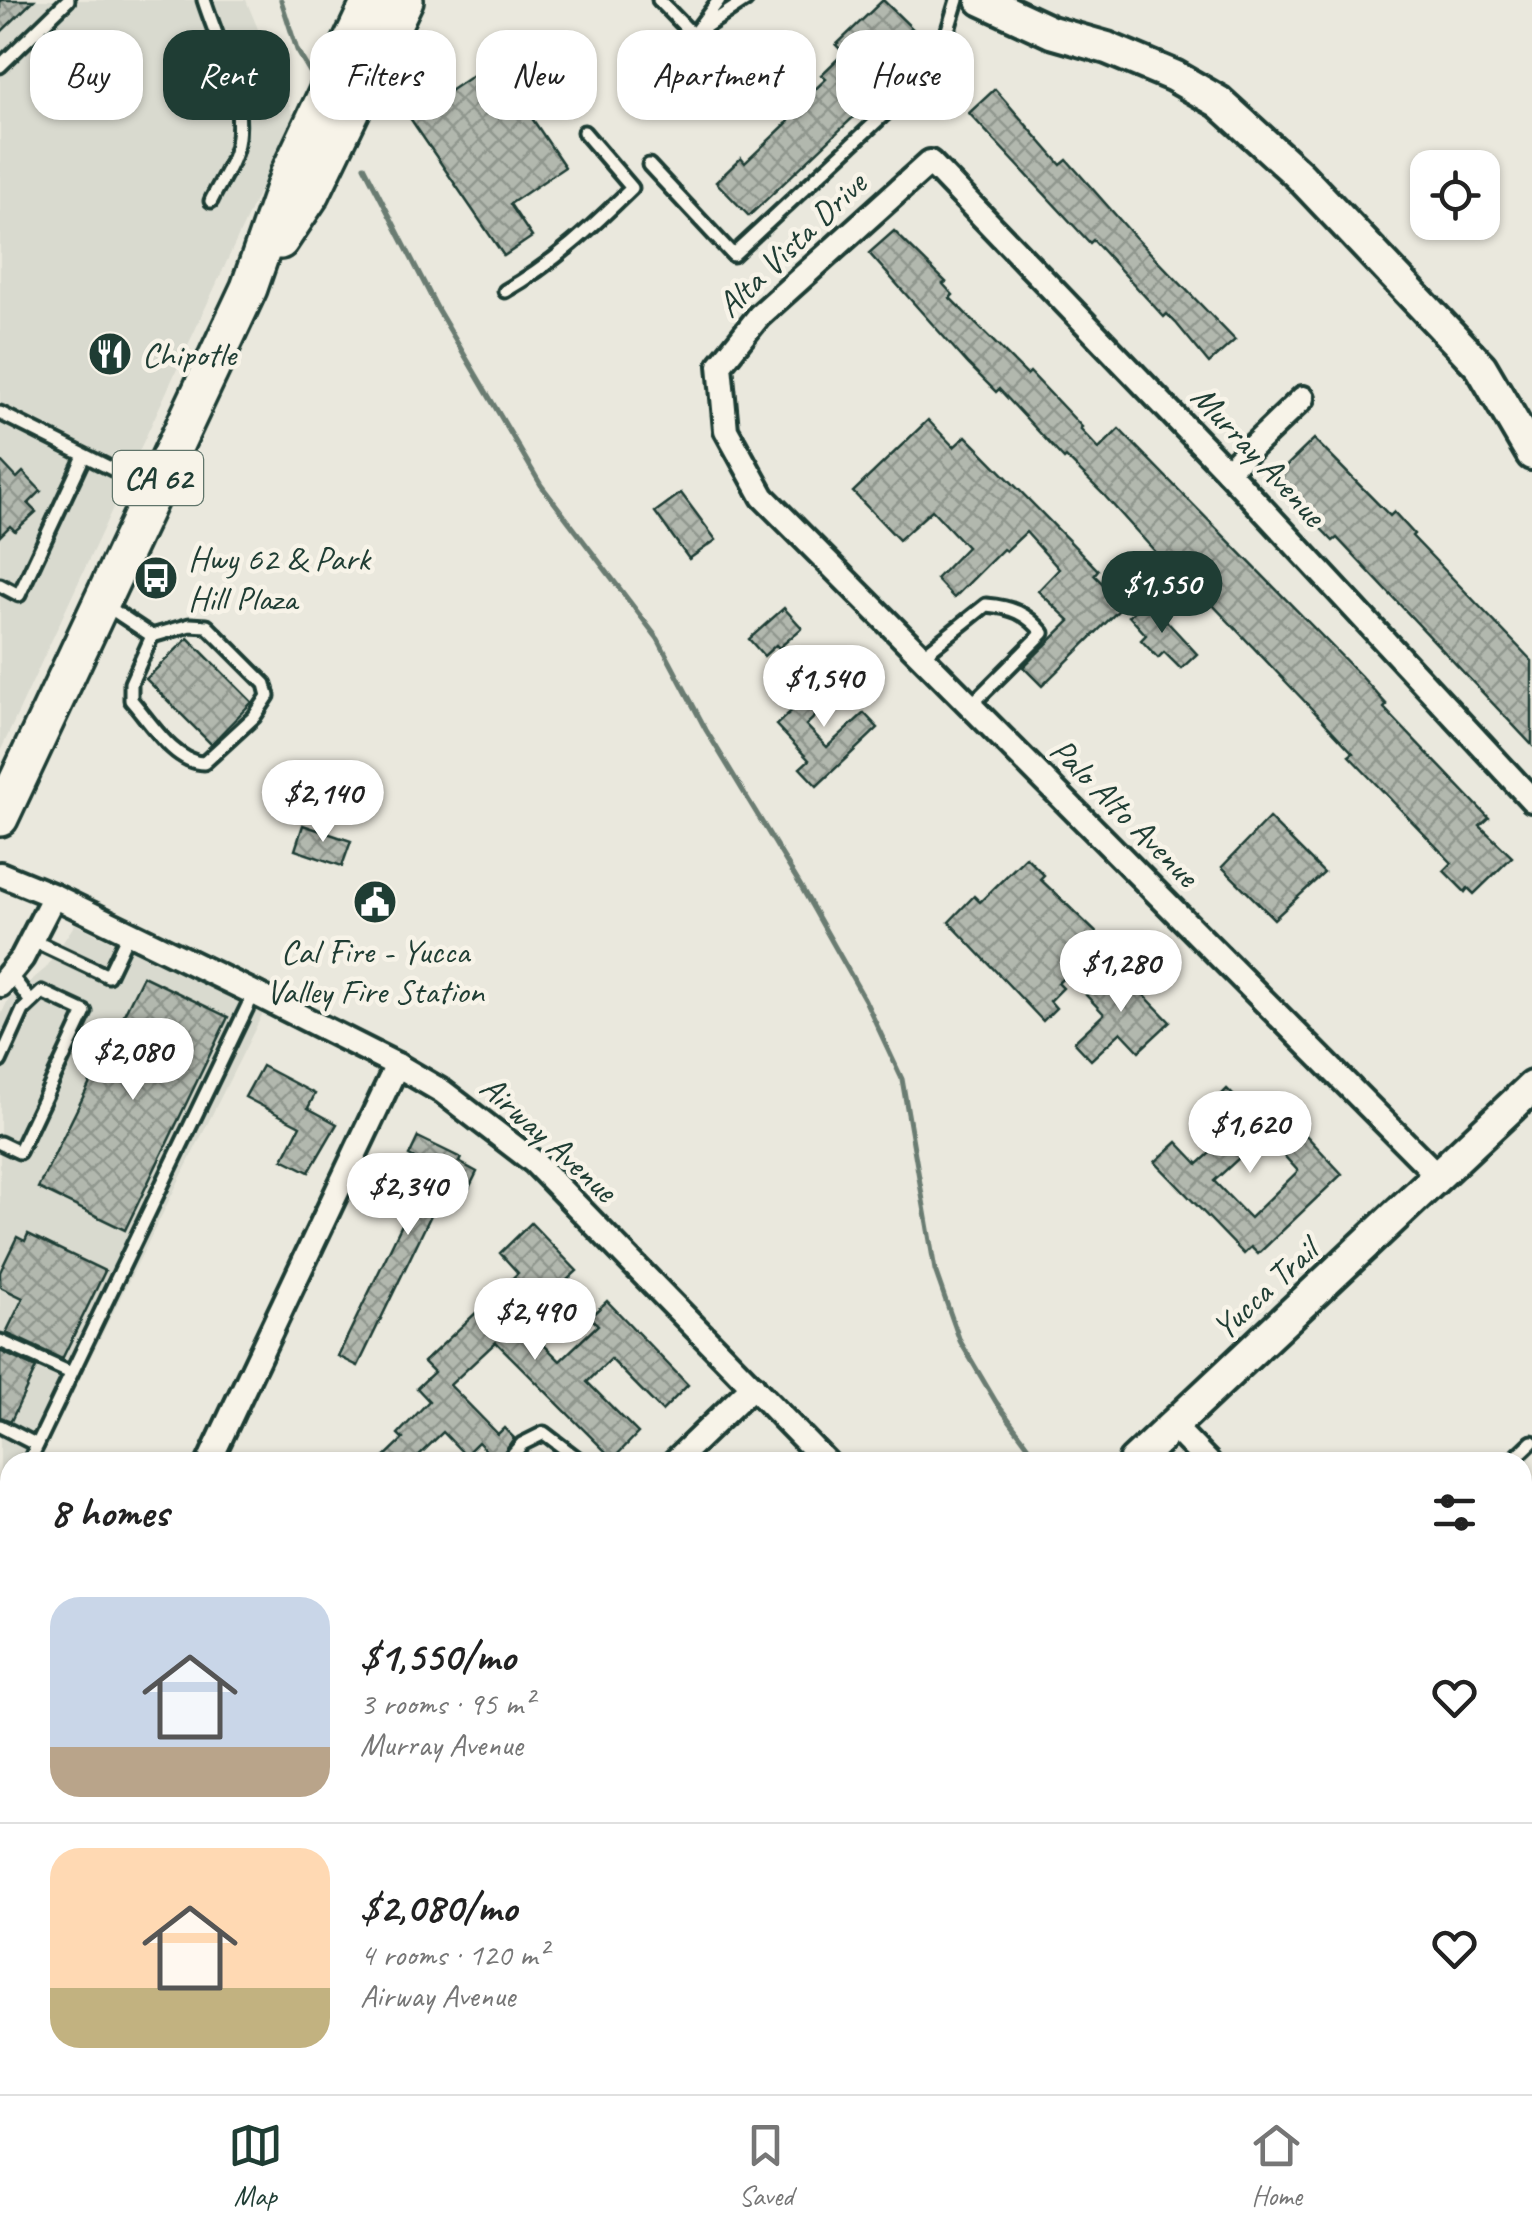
<!DOCTYPE html>
<html lang="en">
<head>
<meta charset="utf-8">
<style>
	body { margin:0; font-family:Caveat,sans-serif; background:#f2f2f2; color:#222; height:100vh; display:flex; flex-direction:column; font-size:38px; white-space:nowrap }
	* { box-sizing:border-box; margin:0 }
	p { font-size:32px; color:#767676 }
	.icon { flex:none; width:55px; height:55px; fill:none; stroke:currentColor; stroke-width:2; stroke-linecap:round; stroke-linejoin:round }
	.map { position:relative; flex:1; overflow:hidden }
	.side { position:absolute; left:0px; top:1452px; width:1532px; height:642px; display:flex; flex-direction:column; background:#fff; border-radius:30px 30px 0 0; box-shadow:0 2px 8px #0004 }
	.side>* { flex:none }
	.hud { position:absolute; left:30px; top:30px; width:1000px; height:90px; display:flex; gap:20px }
	.tools { position:absolute; left:1410px; top:150px; display:grid; gap:20px }
	.tools a { display:grid; place-items:center; width:90px; height:90px; border-radius:20px; background:#fff; box-shadow:0 2px 8px #0004; font-size:50px }
	.price { position:absolute; translate:-50% -85px; padding:0 22px; border-radius:35px; background:#fff; color:#222; font-size:32px; line-height:65px; filter:drop-shadow(0 2px 5px #0008) }
	.price::after { content:''; position:absolute; left:50%; top:60px; width:30px; height:22px; margin-left:-15px; background:inherit; clip-path:polygon(0 0,100% 0,50% 100%) }
	.price.current { background:#1f3d34; color:#fff }
	ul { padding:0; list-style:none }
	li { display:flex; align-items:center; gap:30px; height:250px; padding:0 50px }
	li+li { border-top:2px solid #e0e0e0 }
	li span { display:grid; place-items:center; flex:none; width:280px; height:200px; border-radius:30px; color:#555 }
	li>.icon { margin-inline-start:auto }
	span .icon { width:120px; height:120px; fill:#fffc; stroke-width:1 }
	li b { font-size:42px }
	h2 { display:flex; justify-content:space-between; align-items:center; height:120px; padding:0 50px; font-size:42px }
	.pill { padding:0 35px; border-radius:30px; background:#fff; box-shadow:0 2px 8px #0004; font-size:35px; line-height:90px }
	.pill.current { background:#1f3d34; color:#fff }
	.menu { display:flex; justify-content:space-around; align-items:center; height:140px; border-top:2px solid #e0e0e0; background:#fff; font-size:28px; color:#767676 }
	.menu a { display:grid; justify-items:center; gap:5px }
	.menu .current { color:#1f3d34 }
	.map>svg:first-child { display:block }
	.built { fill:#d9dacf }
	.lines { fill:none; stroke-linecap:round; stroke-linejoin:round }
	.stream { stroke:#6a7c72; stroke-width:5 }
	.building { fill:url(#building-cross-hatch); stroke:#1f3d34; stroke-width:2.5 }
	.lane-casing { stroke:#1f3d34; stroke-width:19 }
	.street-casing { stroke:#1f3d34; stroke-width:30 }
	.secondary-casing { stroke:#1f3d34; stroke-width:38 }
	.primary-casing { stroke:#1f3d34; stroke-width:42 }
	.lane { stroke:#f7f3e8; stroke-width:11 }
	.street { stroke:#f7f3e8; stroke-width:22 }
	.secondary { stroke:#f7f3e8; stroke-width:30 }
	.primary { stroke:#f7f3e8; stroke-width:35 }
	.labels { text-anchor:middle; stroke-width:9; stroke-linejoin:round; paint-order:stroke }
	.shield { fill:#f7f3e8; stroke:#60746a; stroke-width:2.5 }
	.shield-label { font-size:32px; font-weight:bold; fill:#1f3d34 }
	.street-label { font-size:35px; fill:#1f3d34; stroke:#f7f3e8 }
	.poi-label { font-size:35px; fill:#1f3d34; stroke:#f7f3e8; text-anchor:start }
</style>
</head>
<body>
<div class="map">
<svg width="1532" height="2094" viewBox="0 0 1532 2094">
	<defs>
		<pattern id="building-cross-hatch" width="8" height="8" patternUnits="userSpaceOnUse" patternTransform="scale(2.5)"><rect width="8" height="8" fill="#b2b8ae"/><path d="M0 0l8 8M0 8l8-8" fill="none" stroke="#90978e"/></pattern>
	</defs>
	<rect width="100%" height="100%" fill="#eae8dd"/>
	<filter id="ink" filterUnits="userSpaceOnUse"><feTurbulence type="fractalNoise" baseFrequency=".01" numOctaves="2"/><feDisplacementMap in="SourceGraphic" scale="20" xChannelSelector="R" yChannelSelector="G"/><feConvolveMatrix kernelMatrix="1 2 1 2 8 2 1 2 1" color-interpolation-filters="sRGB"/></filter>
	<g filter="url(#ink)">
		<!-- built -->
		<g class="built">
			<path d="M0 0H246L294 116 0 752Z"/>
			<path d="M75 924 263 1013 38 1462H10V1519L0 1539V1017L8 1000 46 968Z"/>
		</g>
		<g class="lines">
			<!-- stream -->
			<g class="stream">
				<path d="M281 0 297 50 310 72"/>
				<path d="M364 166 438 310 541 485 658 639 706 730 799 883 865 1000 902 1079 935 1270 960 1341 996 1402 1040 1462"/>
			</g>
		</g>
		<!-- building -->
		<g class="building">
			<path d="M0 0H34L0 33Z"/>
			<path d="M883 0 921 37 874 82 882 90 749 216 716 182 741 158 745 163 789 121 786 117 826 79 821 75 844 53 836 45Z"/>
			<path d="M500 57 529 101 523 105 565 167 510 204 532 237 504 256 410 118Z"/>
			<path d="M995 89 1061 165 1067 160 1135 237 1235 340 1209 363 1176 323 1167 314 1164 317 1093 240 1090 243 969 113Z"/>
			<path d="M894 231 946 282 943 284 953 295 950 298 1027 375 1030 372 1082 427 1080 429 1099 449 1119 429 1361 676 1387 705 1384 708 1489 818 1480 826 1512 857 1474 894 1468 888 1465 892 1444 871 1452 863 1349 756 1353 753 1310 707 1209 601 1206 604 1170 568 1103 494 1066 457 1064 459 999 389 996 392 968 364 869 253Z"/>
			<path d="M928 420 954 447 966 436 1098 570 1094 575 1124 605 1042 686 1023 667 1070 621 1038 591 1059 569 1026 532 1006 551 1003 549 954 598 936 579 967 547 932 510 899 540 853 492Z"/>
			<path d="M1314 439 1390 516 1394 512 1414 534 1412 536 1532 661V745L1337 538 1333 541 1273 479Z"/>
			<path d="M0 460 17 478 23 472 41 491 28 504 36 512 15 531 10 526 0 536Z"/>
			<path d="M681 493 716 540 689 559 655 512Z"/>
			<path d="M1147 600 1197 654 1181 669 1164 652 1158 658 1141 640 1146 635 1129 616Z"/>
			<path d="M784 608 802 628 779 648 776 645 764 656 749 639Z"/>
			<path d="M188 638 252 702 211 744 146 679Z"/>
			<path d="M838 668 851 683 806 725 827 747 864 713 878 728 817 786 800 768 809 760 776 725Z"/>
			<path d="M1269 818 1324 873 1274 919 1222 867Z"/>
			<path d="M303 825 351 841 342 866 295 850Z"/>
			<path d="M1026 857 1044 875 1040 879 1104 940 1058 983 1063 988 1050 1001 1056 1008 1043 1021 949 922 974 896 980 902Z"/>
			<path d="M1116 966 1170 1022 1139 1051 1121 1032 1091 1060 1074 1042 1104 1014 1086 995Z"/>
			<path d="M143 976 228 1017 125 1230 38 1188Z"/>
			<path d="M262 1066 315 1094 308 1108 337 1124 309 1172 283 1159 300 1126 245 1097Z"/>
			<path d="M1227 1089 1238 1100 1223 1115 1252 1146 1214 1181 1250 1218 1298 1171 1257 1126 1279 1106 1342 1174 1258 1254 1251 1247 1244 1254 1155 1162 1177 1142 1198 1164 1220 1144 1196 1120Z"/>
			<path d="M418 1137 461 1158 459 1162 477 1172 463 1200 443 1190 358 1366 338 1356 424 1179 415 1175 421 1162 409 1156Z"/>
			<path d="M531 1223 577 1271 521 1322 560 1361 598 1325 590 1317 607 1301 688 1385 662 1411 611 1359 587 1382 638 1433 613 1459 496 1342 450 1385 498 1434 504 1428 514 1438 497 1462 478 1442 465 1455 443 1432 412 1462H379L403 1439 398 1434 429 1401 417 1388 434 1372 424 1362 518 1273 500 1253Z"/>
			<path d="M28 1234 105 1271 62 1359 6 1333 23 1298 0 1287V1272L17 1237 25 1241Z"/>
			<path d="M0 1351 36 1368 11 1421 0 1417Z"/>
		</g>
		<g class="lines">
			<defs>
				<g id="lane">
					<path d="M204 0C218 44 246 97 237 144 234 163 219 184 211 201"/>
					<path d="M659 0 693 35"/>
					<path d="M719 0 693 35 746 0"/>
					<path d="M0 66 68 0"/>
					<path d="M649 165 733 255 892 107 921 92 932 83 957 0"/>
					<path d="M505 291C554 263 592 227 632 188L584 132"/>
					<path d="M0 413 148 487"/>
					<path d="M0 585 19 595 84 456"/>
					<path d="M104 604 152 636 190 625 207 626 265 684 268 696 254 717 204 763C174 763 149 720 131 700V683L152 636"/>
					<path d="M921 657 986 605C1011 607 1027 613 1043 633L970 706"/>
					<path d="M32 940 108 976 129 932"/>
					<path d="M10 974 31 1002"/>
					<path d="M0 1061 23 1010 42 992 85 1012 19 1152 0 1143"/>
					<path d="M0 1341 71 1373"/>
					<path d="M0 1426 37 1445"/>
					<path d="M29 1462 254 993"/>
					<path d="M506 1462 522 1444 544 1433 582 1462"/>
					<path d="M1511 1462 1532 1442"/>
					<path d="M1522 1516 1529 1523 1522 1530"/>
					<path d="M0 1522 10 1501"/>
				</g>
				<g id="street">
					<path d="M1227 471 1303 398"/>
					<path d="M0 874 54 896 254 993 397 1065 443 1092 534 1162 826 1462"/>
					<path d="M0 985 22 958 54 896"/>
					<path d="M1438 1176 763 497 726 430 720 365 759 316 930 162 1227 471 1532 800"/>
					<path d="M1173 1426 1208 1462"/>
					<path d="M209 1462 397 1065"/>
					<path d="M674 1462 753 1386"/>
					<path d="M1522 1788 1532 1798"/>
					<path d="M128 2085 130 2094"/>
					<path d="M933 2085 942 2094"/>
				</g>
				<g id="secondary">
					<path d="M982 0 1051 32 1107 48 1174 76 1219 102 1299 175 1481 367 1532 454"/>
					<path d="M1134 1462 1532 1087"/>
					<path d="M469 2094 479 2085"/>
				</g>
				<g id="primary">
					<path d="M280 241 312 193 405 0"/>
					<path d="M0 818 249 288 289 173 371 0"/>
				</g>
			</defs>
			<!-- lane casing -->
			<use href="#lane" class="lane-casing"/>
			<!-- street casing -->
			<use href="#street" class="street-casing"/>
			<!-- secondary casing -->
			<use href="#secondary" class="secondary-casing"/>
			<!-- primary casing -->
			<use href="#primary" class="primary-casing"/>
			<!-- lane -->
			<use href="#lane" class="lane"/>
			<!-- street -->
			<use href="#street" class="street"/>
			<!-- secondary -->
			<use href="#secondary" class="secondary"/>
			<!-- primary -->
			<use href="#primary" class="primary"/>
		</g>
	</g>
	<!-- icons -->
	<defs>
		<symbol id="restaurant-disc" viewBox="-11 -11 22 22"><circle r="9.5" fill="#1f3d34" stroke="#f7f3e8"/><path d="M-5-6h1v4h1v-4h1v4h1v-4h1v5L-1.5 .5V6h-2V.5L-5-1ZM5-6V6H3V1.5H1.5Q1.5-4 5-6Z" fill="#fff"/></symbol>
		<symbol id="bus-disc" viewBox="-11 -11 22 22"><circle r="9.5" fill="#1f3d34" stroke="#f7f3e8"/><path d="M-5-6H5V4H4V6H2V4H-2V6H-4V4H-5ZM-3.5-4V0h7V-4ZM-3.5 1.2v1.5H-2V1.2ZM2 1.2v1.5H3.5V1.2Z" fill="#fff"/></symbol>
		<symbol id="civic-disc" viewBox="-11 -11 22 22"><circle r="9.5" fill="#1f3d34" stroke="#f7f3e8"/><path d="M-.6-6.5H3V-4.5H.6V-3L4-1V1h2V6H-6V1h2V-1L-.6-3ZM-1.2 2.5V6h2.4V2.5Z" fill="#fff"/></symbol>
	</defs>
	<g fill-rule="evenodd">
		<use href="#restaurant-disc" x="85" y="329" width="50" height="50"/>
		<use href="#bus-disc" x="131" y="553" width="50" height="50"/>
		<use href="#civic-disc" x="350" y="877" width="50" height="50"/>
	</g>
	<g class="labels">
		<!-- shield labels -->
		<rect class="shield" x="113" y="451" width="90" height="54" rx="8"/>
		<g class="shield-label">
			<text x="158" y="489">CA 62</text>
		</g>
		<!-- street labels -->
		<g class="street-label">
			<text transform="translate(791 244) rotate(-44)" y="12">Alta Vista Drive</text>
			<text transform="translate(1259 455) rotate(47)" y="12">Murray Avenue</text>
			<text transform="translate(1125 812) rotate(45)" y="12">Palo Alto Avenue</text>
			<text transform="translate(549 1138) rotate(42)" y="12">Airway Avenue</text>
			<text transform="translate(1264 1289) rotate(-43)" y="12">Yucca Trail</text>
		</g>
		<!-- poi labels -->
		<g class="poi-label">
			<text x="142" y="366">Chipotle</text>
			<text x="188" y="570">Hwy 62 &amp; Park<tspan x="188" dy="40">Hill Plaza</tspan></text>
			<text x="375" y="963" text-anchor="middle">Cal Fire - Yucca<tspan x="375" dy="40">Valley Fire Station</tspan></text>
		</g>
	</g>
</svg>
<div class="tools">
<a><svg class="icon" aria-label="locate" viewBox="0 0 24 24"><circle cx="12" cy="12" r="6"/><path d="M12 2v4M12 18v4M2 12h4M18 12h4"/></svg></a>
</div>
<b class="price current" style="left:1162px;top:636px">$1,550</b>
<b class="price" style="left:824px;top:730px">$1,540</b>
<b class="price" style="left:323px;top:845px">$2,140</b>
<b class="price" style="left:1121px;top:1015px">$1,280</b>
<b class="price" style="left:133px;top:1103px">$2,080</b>
<b class="price" style="left:1250px;top:1176px">$1,620</b>
<b class="price" style="left:408px;top:1238px">$2,340</b>
<b class="price" style="left:535px;top:1363px">$2,490</b>
<div class="hud">
<a class="pill">Buy</a>
<a class="pill current">Rent</a>
<a class="pill">Filters</a>
<a class="pill">New</a>
<a class="pill">Apartment</a>
<a class="pill">House</a>
</div>
<section class="side">
<h2>8 homes<svg class="icon" aria-label="filters" viewBox="0 0 24 24"><path d="M4 7h16M4 17h16"/><circle cx="9" cy="7" r="2"/><circle cx="15" cy="17" r="2"/></svg></h2>
<ul>
<li><span style="background:linear-gradient(#c9d6e8 75%,#b9a48a 0)"><svg class="icon" aria-label="home" viewBox="0 0 24 24"><path d="M3 11l9-7 9 7M6 9v11h12V9"/></svg></span><div><b>$1,550/mo</b><p>3 rooms · 95 m²</p><p>Murray Avenue</p></div><svg class="icon" aria-label="heart" viewBox="0 0 24 24"><path d="M12 20l-8-8c-3-5 5-10 8-4 3-6 11-1 8 4z"/></svg></li>
<li><span style="background:linear-gradient(#ffd9b3 70%,#c2b280 0)"><svg class="icon" aria-label="home" viewBox="0 0 24 24"><path d="M3 11l9-7 9 7M6 9v11h12V9"/></svg></span><div><b>$2,080/mo</b><p>4 rooms · 120 m²</p><p>Airway Avenue</p></div><svg class="icon" aria-label="heart" viewBox="0 0 24 24"><path d="M12 20l-8-8c-3-5 5-10 8-4 3-6 11-1 8 4z"/></svg></li>
</ul>
</section>
</div>
<nav class="menu">
<a class="current"><svg class="icon" aria-label="map" viewBox="0 0 24 24"><path d="M3 6l6-2 6 2 6-2v14l-6 2-6-2-6 2zM9 4v14M15 6v14"/></svg>Map</a>
<a><svg class="icon" aria-label="saved" viewBox="0 0 24 24"><path d="M7 4h10v16l-5-4-5 4z"/></svg>Saved</a>
<a><svg class="icon" aria-label="home" viewBox="0 0 24 24"><path d="M3 11l9-7 9 7M6 9v11h12V9"/></svg>Home</a>
</nav>
</body>
</html>
